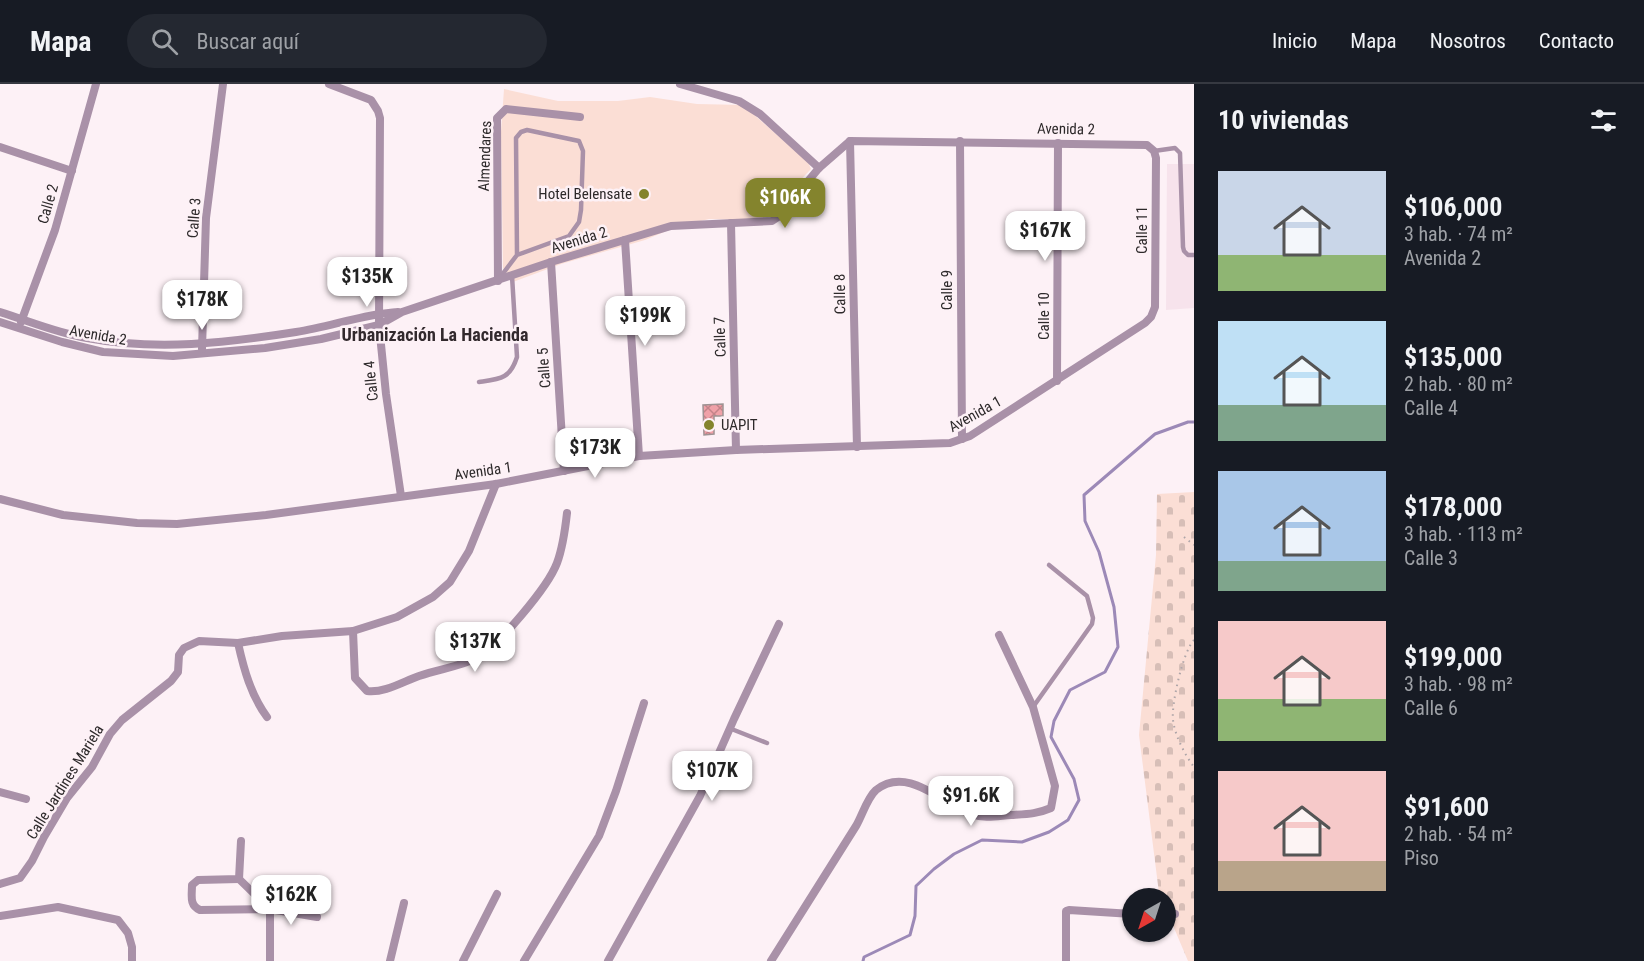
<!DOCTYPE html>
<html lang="es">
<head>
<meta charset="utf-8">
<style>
	body { margin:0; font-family:"Roboto Condensed",sans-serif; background:#242831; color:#f1f3f6; height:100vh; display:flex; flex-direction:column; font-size:22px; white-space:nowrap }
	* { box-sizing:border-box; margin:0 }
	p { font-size:20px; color:#9ea1a6 }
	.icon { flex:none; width:33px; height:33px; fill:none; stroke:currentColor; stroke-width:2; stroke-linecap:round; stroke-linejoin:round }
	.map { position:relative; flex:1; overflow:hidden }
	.panel { display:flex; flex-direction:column; background:#171b24; width:450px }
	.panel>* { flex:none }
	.needle { width:39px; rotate:219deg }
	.controls { position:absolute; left:1122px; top:804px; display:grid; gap:12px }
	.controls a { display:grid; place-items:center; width:54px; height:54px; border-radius:50%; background:#171b24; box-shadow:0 2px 4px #0004; font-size:30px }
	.price { position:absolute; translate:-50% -51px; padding:0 14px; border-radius:12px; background:#fff; color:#222; font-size:20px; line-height:39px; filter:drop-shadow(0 2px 3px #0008) }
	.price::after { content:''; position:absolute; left:50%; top:36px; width:18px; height:14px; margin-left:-9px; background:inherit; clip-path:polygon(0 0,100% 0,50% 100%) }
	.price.on { background:#84842d; color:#fff }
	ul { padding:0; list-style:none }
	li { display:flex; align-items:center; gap:18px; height:150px; padding:0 24px }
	li span { display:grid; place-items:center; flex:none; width:168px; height:120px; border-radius:0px; color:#555 }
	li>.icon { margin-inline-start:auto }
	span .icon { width:72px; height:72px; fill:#fffc; stroke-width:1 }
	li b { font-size:26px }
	h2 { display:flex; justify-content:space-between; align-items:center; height:72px; padding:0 24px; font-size:26px }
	header { display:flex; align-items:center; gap:36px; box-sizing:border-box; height:84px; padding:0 30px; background:#171b24; border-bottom:2px solid #363941 }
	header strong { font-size:28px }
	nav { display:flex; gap:33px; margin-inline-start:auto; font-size:21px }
	.search { width:420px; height:54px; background:#242831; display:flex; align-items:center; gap:15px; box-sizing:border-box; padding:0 21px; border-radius:33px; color:#9ea1a6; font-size:22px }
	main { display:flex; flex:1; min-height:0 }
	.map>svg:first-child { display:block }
	.built { fill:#f7e3ec }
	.green { fill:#fbded5 }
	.cemetery { fill:url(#cemetery-stones) }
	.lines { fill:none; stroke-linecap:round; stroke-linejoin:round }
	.stream { stroke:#9c89b7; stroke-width:3 }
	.building { fill:url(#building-cross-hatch); stroke:#9e9293; stroke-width:1.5 }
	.path { stroke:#aea5a8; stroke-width:2; stroke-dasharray:1.5 4.5; stroke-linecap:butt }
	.service { stroke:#a991a8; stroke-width:4.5 }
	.minor { stroke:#a991a8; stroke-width:8 }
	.poi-dot { fill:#84842d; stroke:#fdf1f6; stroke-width:2 }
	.labels { text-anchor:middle; stroke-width:5; stroke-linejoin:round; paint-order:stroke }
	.street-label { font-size:15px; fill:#2d292a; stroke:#fdf1f6 }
	.poi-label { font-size:15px; fill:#2d292a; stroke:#fdf1f6; text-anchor:end }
	.quarter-label { font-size:18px; font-weight:bold; fill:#32292d; stroke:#fdf1f6 }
</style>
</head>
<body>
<header>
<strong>Mapa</strong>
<div class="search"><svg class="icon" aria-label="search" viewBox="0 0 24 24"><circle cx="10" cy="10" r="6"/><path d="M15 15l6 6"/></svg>Buscar aquí</div>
<nav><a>Inicio</a><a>Mapa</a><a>Nosotros</a><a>Contacto</a></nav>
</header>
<main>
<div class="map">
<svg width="1194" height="877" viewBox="0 0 1194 877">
	<defs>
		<pattern id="cemetery-stones" width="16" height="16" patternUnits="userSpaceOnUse" patternTransform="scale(1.5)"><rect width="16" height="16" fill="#fbded5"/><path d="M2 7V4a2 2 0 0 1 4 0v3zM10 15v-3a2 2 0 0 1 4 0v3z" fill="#d7beb7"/></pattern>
		<pattern id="building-cross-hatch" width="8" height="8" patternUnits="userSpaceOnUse" patternTransform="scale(1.5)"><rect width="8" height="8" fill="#f0a1a8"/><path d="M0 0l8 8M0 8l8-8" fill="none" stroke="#c38389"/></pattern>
	</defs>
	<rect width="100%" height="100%" fill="#fdf1f6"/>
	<!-- built -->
	<path class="built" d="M1167 80H1194V224L1166 226Z"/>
	<!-- green -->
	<path class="green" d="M504 5 558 17H618L650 13 697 20 743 21 808 78 811 85 762 136 709 135 676 143 645 156 561 180 513 198 503 184 501 48Z"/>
	<!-- cemetery -->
	<path class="cemetery" d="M1194 408V877H1188L1166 825V814H1161L1159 809 1139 651 1156 471 1157 410Z"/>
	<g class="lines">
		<!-- stream -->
		<path class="stream" d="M863 877 864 873 910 851 915 832 916 802 934 785 954 770 982 756 1022 758 1049 748 1068 736 1079 716 1074 695 1051 653 1054 637 1070 606 1105 588 1118 563 1114 523 1099 468 1085 437 1084 411 1155 350 1188 338H1194"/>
	</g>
	<!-- building -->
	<path class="building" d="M723 320V332H714V350L704 351 703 321Z"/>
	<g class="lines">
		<!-- path -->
		<g class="path">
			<path d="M1184 453 1194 461"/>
			<path d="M1194 556C1183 567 1171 621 1173 636 1175 652 1185 671 1194 683"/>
		</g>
		<!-- service -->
		<g class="service">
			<path d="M1154 67 1175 64 1180 69 1183 163 1184 167 1188 171H1194"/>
			<path d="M501 192 517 171 569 152 579 138 581 126 583 67 579 57 527 46 521 48 516 54 517 171"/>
			<path d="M479 298C500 295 510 295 517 273L512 192"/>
			<path d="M1033 623 1092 540 1093 534 1087 512 1049 481"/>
			<path d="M729 644 767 659"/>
		</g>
		<!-- minor -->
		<g class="minor">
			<path d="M329 0 371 16 378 27 380 34 379 241 386 310 401 412"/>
			<path d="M680 0 739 17 760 30 819 84"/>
			<path d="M850 57 857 363"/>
			<path d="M960 57 962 355"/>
			<path d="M0 63 72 87"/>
			<path d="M731 139 736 366"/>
			<path d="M625 156 639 372"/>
			<path d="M551 178 564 387"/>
			<path d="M498 197 497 34 506 25 580 33"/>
			<path d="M0 228C29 237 57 249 87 254 157 267 226 259 296 248 330 243 363 230 398 228"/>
			<path d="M0 238 62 258 103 268 173 272 265 264 321 255 379 241 402 228 551 178 671 142 772 137 778 133 819 84 850 57 1147 61 1154 67 1156 74 1155 223 1151 233 1145 239 970 352 950 359 736 366 639 372 496 400 266 431 177 440 137 439 63 431 0 415"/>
			<path d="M21 238 55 146 96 0"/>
			<path d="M202 265 206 134 223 0"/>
			<path d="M1057 297 1058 59"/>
			<path d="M353 547 355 594 367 607C385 609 402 598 419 592 438 585 459 583 477 574 499 561 548 503 557 479 563 463 565 447 567 429"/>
			<path d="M238 559C244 586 251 611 267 633"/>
			<path d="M0 708 26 715"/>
			<path d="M241 757 239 795 198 796 192 801C192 812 189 821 200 826L270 825V877"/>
			<path d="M239 795 270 825 317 833"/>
			<path d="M0 800 20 794 32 777 44 753 67 714 92 683 110 650 122 636 171 597 178 588 179 571 184 564 199 557 238 559 282 552 353 547 397 533 433 513 450 498 469 467 496 400"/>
			<path d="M1166 830H1175"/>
			<path d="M0 832 58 823 118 836 128 849 132 863V877"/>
			<path d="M390 877 404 819"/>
			<path d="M463 877 497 810"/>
			<path d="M524 877 599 752 616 707 644 619"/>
			<path d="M608 877 700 712 734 635 779 540"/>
			<path d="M771 877C799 832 828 787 856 742 862 732 867 714 876 706 907 681 942 719 971 730 985 735 997 732 1011 731 1027 730 1037 730 1051 724L1055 702 1033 623 999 551"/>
			<path d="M1066 877V827L1069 826 1132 830"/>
		</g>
	</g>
	<!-- markers -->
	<g class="poi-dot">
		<circle cx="644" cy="110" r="6"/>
		<circle cx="709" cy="341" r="6"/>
	</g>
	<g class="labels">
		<!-- street labels -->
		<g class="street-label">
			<text transform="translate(1066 45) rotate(1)" y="5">Avenida 2</text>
			<text transform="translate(485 72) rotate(-88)" y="5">Almendares</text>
			<text transform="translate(48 120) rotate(-74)" y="5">Calle 2</text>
			<text transform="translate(194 134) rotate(-86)" y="5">Calle 3</text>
			<text transform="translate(1142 146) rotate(-90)" y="5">Calle 11</text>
			<text transform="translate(579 156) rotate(-17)" y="5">Avenida 2</text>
			<text transform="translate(947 206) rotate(-90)" y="5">Calle 9</text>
			<text transform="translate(840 210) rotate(-91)" y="5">Calle 8</text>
			<text transform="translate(1044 232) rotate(-90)" y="5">Calle 10</text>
			<text transform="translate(98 251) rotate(10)" y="5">Avenida 2</text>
			<text transform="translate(720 253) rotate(-92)" y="5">Calle 7</text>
			<text transform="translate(544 284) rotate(-94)" y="5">Calle 5</text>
			<text transform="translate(371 297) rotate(-96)" y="5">Calle 4</text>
			<text transform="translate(975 330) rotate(-29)" y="5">Avenida 1</text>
			<text transform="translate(483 387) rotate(-8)" y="5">Avenida 1</text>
			<text transform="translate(65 698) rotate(-58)" y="5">Calle Jardines Mariela</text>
		</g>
		<!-- poi labels -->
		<g class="poi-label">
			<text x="632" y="115">Hotel Belensate</text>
			<text x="721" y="346" text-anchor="start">UAPIT</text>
		</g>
		<!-- quarter labels -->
		<g class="quarter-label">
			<text x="435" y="257">Urbanización La Hacienda</text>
		</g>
	</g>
</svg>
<div class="controls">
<a><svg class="needle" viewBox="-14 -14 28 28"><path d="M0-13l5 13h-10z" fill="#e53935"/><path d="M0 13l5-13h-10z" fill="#9ea1a6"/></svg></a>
</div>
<b class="price on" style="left:785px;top:145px">$106K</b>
<b class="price" style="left:1045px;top:178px">$167K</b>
<b class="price" style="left:367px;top:224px">$135K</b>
<b class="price" style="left:202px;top:247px">$178K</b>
<b class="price" style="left:645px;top:263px">$199K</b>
<b class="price" style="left:595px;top:395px">$173K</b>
<b class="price" style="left:475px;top:589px">$137K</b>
<b class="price" style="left:712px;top:718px">$107K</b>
<b class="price" style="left:971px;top:743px">$91.6K</b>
<b class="price" style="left:291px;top:842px">$162K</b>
</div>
<section class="panel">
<h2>10 viviendas<svg class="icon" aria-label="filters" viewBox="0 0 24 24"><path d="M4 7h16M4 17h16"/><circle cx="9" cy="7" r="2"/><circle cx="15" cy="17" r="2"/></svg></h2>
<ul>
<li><span style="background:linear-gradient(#c9d6e8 70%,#8fb573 0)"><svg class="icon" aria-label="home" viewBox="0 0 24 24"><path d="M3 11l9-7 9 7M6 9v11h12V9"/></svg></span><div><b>$106,000</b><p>3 hab. · 74 m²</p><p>Avenida 2</p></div></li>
<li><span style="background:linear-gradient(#bfe0f5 70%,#7fa58c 0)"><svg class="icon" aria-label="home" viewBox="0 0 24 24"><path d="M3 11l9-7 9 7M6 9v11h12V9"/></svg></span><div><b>$135,000</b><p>2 hab. · 80 m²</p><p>Calle 4</p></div></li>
<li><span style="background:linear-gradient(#a9c7e8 75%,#7fa58c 0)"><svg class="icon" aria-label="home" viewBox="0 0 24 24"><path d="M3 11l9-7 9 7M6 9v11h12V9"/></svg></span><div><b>$178,000</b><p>3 hab. · 113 m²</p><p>Calle 3</p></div></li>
<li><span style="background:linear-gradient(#f6c9c9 65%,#8fb573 0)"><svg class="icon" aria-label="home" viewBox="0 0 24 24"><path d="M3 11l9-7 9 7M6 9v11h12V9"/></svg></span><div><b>$199,000</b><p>3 hab. · 98 m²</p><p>Calle 6</p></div></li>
<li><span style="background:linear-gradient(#f6c9c9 75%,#b9a48a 0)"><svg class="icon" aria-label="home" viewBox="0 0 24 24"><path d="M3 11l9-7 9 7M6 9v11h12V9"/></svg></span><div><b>$91,600</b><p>2 hab. · 54 m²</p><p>Piso</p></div></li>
</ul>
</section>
</main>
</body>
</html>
